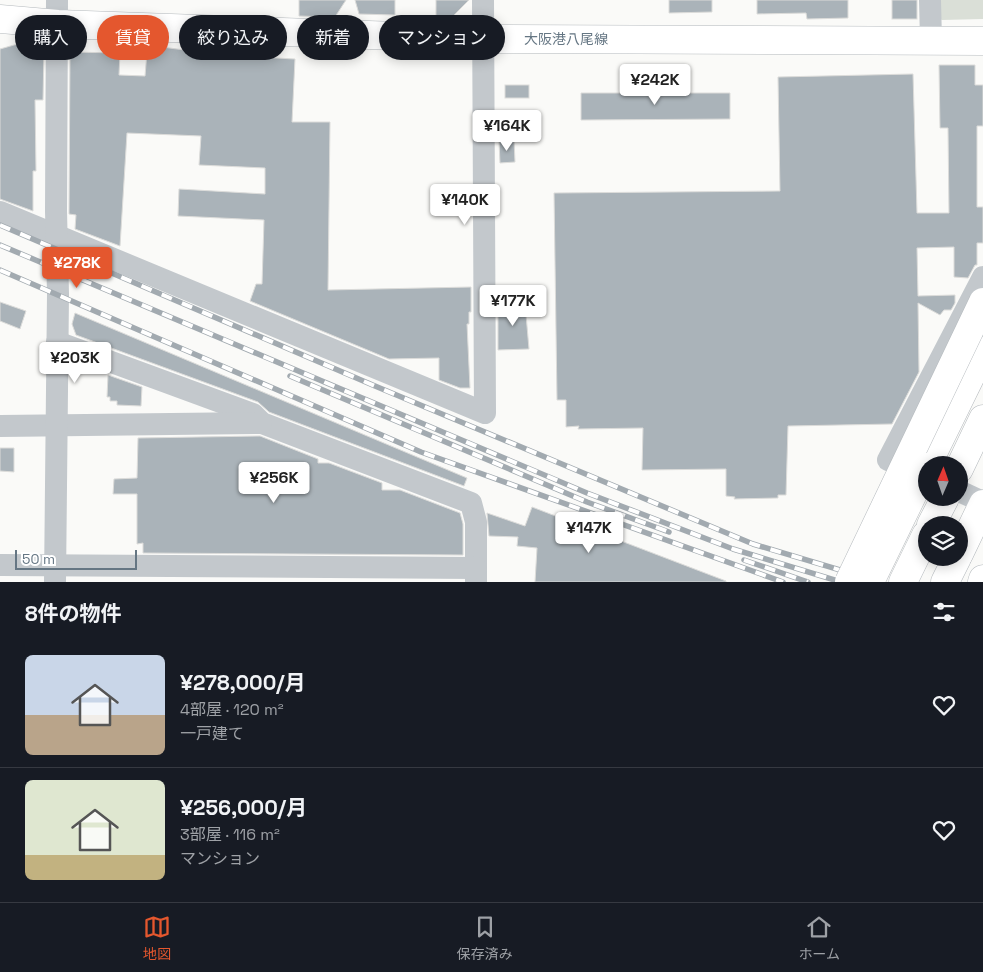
<!DOCTYPE html>
<html lang="ja">
<head>
<meta charset="utf-8">
<style>
	body { margin:0; font-family:"Space Grotesk","Noto Sans JP",sans-serif; background:#20242c; color:#f1f3f6; height:100vh; display:flex; flex-direction:column; font-size:19px; white-space:nowrap }
	* { box-sizing:border-box; margin:0 }
	p { font-size:16px; color:#9ea1a6 }
	.icon { flex:none; width:28px; height:28px; fill:none; stroke:currentColor; stroke-width:2; stroke-linecap:round; stroke-linejoin:round }
	.map { position:relative; height:582px; overflow:hidden }
	.details { display:flex; flex-direction:column; background:#171b24; flex:1 }
	.details>* { flex:none }
	.top-card { position:absolute; left:15px; top:15px; width:500px; height:45px; display:flex; gap:10px }
	.needle { width:32px; rotate:2deg }
	.buttons { position:absolute; left:918px; top:456px; display:grid; gap:10px }
	.buttons a { display:grid; place-items:center; width:50px; height:50px; border-radius:50%; background:#171b24; box-shadow:0 2px 12px #0003; font-size:25px }
	.scale { position:absolute; left:15px; bottom:12px; width:122px; box-sizing:border-box; padding-left:5px; border:2px solid #657683; border-top:0; font-size:14px; line-height:18px; white-space:nowrap; color:#657683; -webkit-text-stroke:4px #fff; paint-order:stroke }
	.price { position:absolute; translate:-50% -42px; padding:0 11px; border-radius:5px; background:#fff; color:#222; font-size:16px; line-height:32px; filter:drop-shadow(0 1px 2px #0008) }
	.price::after { content:''; position:absolute; left:50%; top:30px; width:15px; height:11px; margin-left:-8px; background:inherit; clip-path:polygon(0 0,100% 0,50% 100%) }
	.price.current { background:#e4572e; color:#fff }
	ul { padding:0; list-style:none }
	li { display:flex; align-items:center; gap:15px; height:125px; padding:0 25px }
	li+li { border-top:1px solid #363941 }
	li span { display:grid; place-items:center; flex:none; width:140px; height:100px; border-radius:8px; color:#555 }
	li>.icon { margin-inline-start:auto }
	span .icon { width:60px; height:60px; fill:#fffc; stroke-width:1 }
	li b { font-size:21px }
	h2 { display:flex; justify-content:space-between; align-items:center; height:60px; padding:0 25px; font-size:21px }
	.chip { padding:0 18px; border-radius:22px; background:#171b24; box-shadow:0 2px 12px #0003; font-size:18px; line-height:45px }
	.chip.current { background:#e4572e; color:#fff }
	.tabs { display:flex; justify-content:space-around; align-items:center; height:70px; border-top:1px solid #363941; background:#171b24; font-size:14px; color:#9ea1a6 }
	.tabs a { display:grid; justify-items:center; gap:2px }
	.tabs .current { color:#e4572e }
	.map>svg:first-child { display:block }
	.green { fill:#dadfd7 }
	.building { fill:#aab3b9; stroke:#dcdcda }
	.lines { fill:none; stroke-linecap:round; stroke-linejoin:round }
	.major-casing { stroke:#b5babe; stroke-width:29 }
	.highway-casing { stroke:#b4b9bd; stroke-width:29 }
	.minor { stroke:#c3c8cc; stroke-width:22 }
	.major { stroke:#fff; stroke-width:28 }
	.highway { stroke:#fff; stroke-width:28 }
	.rail-casing { stroke:#a2aab0; stroke-width:5.5 }
	.rail { stroke:#fff; stroke-width:4; stroke-dasharray:11; stroke-linecap:butt }
	.major-bridge-casing { stroke:#b5babe; stroke-width:29; stroke-linecap:butt }
	.major-bridge { stroke:#fff; stroke-width:28 }
	.labels { text-anchor:middle; stroke-width:5; stroke-linejoin:round; paint-order:stroke }
	.street-label { font-size:14px; fill:#657683; stroke:#fff }
</style>
</head>
<body>
<div class="map">
<svg width="983" height="582" viewBox="0 0 983 582">
	<rect width="100%" height="100%" fill="#fafaf8"/>
	<!-- green -->
	<path class="green" d="M937 0H983V19L942 20 937 17Z"/>
	<!-- building -->
	<g class="building">
		<path d="M299 0H346L335 17 299 16Z"/>
		<path d="M355 0H395V15L359 14Z"/>
		<path d="M436 0H469L451 18H436Z"/>
		<path d="M669 0H712V12L669 13Z"/>
		<path d="M757 0H848V18L807 19 806 13 757 14Z"/>
		<rect x="892" y="0" width="25" height="19"/>
		<path d="M21 43H34V50H44L43 100H35L36 171H33V211L0 199V49Z"/>
		<path d="M154 46 200 52V54L295 59 292 122H330L328 290 471 287V312H469V324H467L470 388H460L439 380V358L389 359 250 301 256 284H262L264 220 178 216 179 189 265 194V168L199 165 201 136 127 133 120 246 75 229 76 215 69 214 70 52 120 53 119 75 145 76 147 52 154 53Z"/>
		<path d="M939 65H975V85H983V126H977V207H983V243H977V265H975L968 278 954 277V247L917 248 918 296 955 295V303L951 310H944L940 315 918 303 919 372 892 424 788 426 786 495H778V498L734 499 735 497 726 496V469L642 470 643 428 578 429 579 426 566 427V400H557L554 193 780 191 778 77 913 74 917 213H949L948 128H940Z"/>
		<rect x="505" y="85" width="24" height="13"/>
		<path d="M581 93H730V119L581 120Z"/>
		<path d="M514 140 515 162 500 163 499 141Z"/>
		<path d="M0 302 26 311 20 329 0 321Z"/>
		<path d="M525 303 529 349 498 350V304Z"/>
		<path d="M75 313 467 478 464 486 269 412 258 402 76 335 72 324Z"/>
		<path d="M108 375 142 387 141 406 117 405V401H110V397H107Z"/>
		<path d="M260 436 318 459V463H329L382 483V490H400L460 513 463 524V555L143 553V543L137 544V494H113L114 479 137 478 138 438Z"/>
		<path d="M0 448H14V472L0 471Z"/>
		<path d="M532 507 726 581V582H535L537 548 517 546 518 537 489 536 487 513 525 526Z"/>
	</g>
	<g class="lines">
		<defs>
			<g id="major">
				<path d="M0 19 58 24 483 39 983 41"/>
				<path d="M927 465 983 351"/>
				<path d="M982 582 983 579"/>
			</g>
			<g id="highway">
				<path d="M959 469 983 419"/>
				<path d="M931 525 945 498"/>
				<path d="M959 554 983 504"/>
				<path d="M903 582 926 535"/>
				<path d="M945 582 957 558"/>
			</g>
		</defs>
		<!-- major casing -->
		<use href="#major" class="major-casing"/>
		<!-- highway casing -->
		<use href="#highway" class="highway-casing"/>
		<!-- minor -->
		<g class="minor">
			<path d="M930 0 931 40"/>
			<path d="M0 212 485 413 483 0"/>
			<path d="M57 342 253 414 262 423 471 503 476 522V582"/>
			<path d="M0 426 261 423"/>
			<path d="M920 474 888 460 983 277"/>
			<path d="M959 491 983 502"/>
			<path d="M0 565 476 568"/>
			<path d="M55 582 58 294 56 211 57 0"/>
		</g>
		<!-- major -->
		<use href="#major" class="major"/>
		<!-- highway -->
		<use href="#highway" class="highway"/>
		<defs>
			<g id="rail">
				<path d="M0 225 375 386 753 544 880 582"/>
				<path d="M0 245 587 493 733 549 841 582"/>
				<path d="M0 270 421 452 783 582"/>
				<path d="M290 376 587 502 669 532"/>
				<path d="M744 560 808 582"/>
			</g>
		</defs>
		<!-- rail casing -->
		<use href="#rail" class="rail-casing"/>
		<!-- rail -->
		<use href="#rail" class="rail"/>
		<defs>
			<g id="major-bridge">
				<path d="M849 582 983 302"/>
				<path d="M870 582 926 467"/>
			</g>
		</defs>
		<!-- major-bridge casing -->
		<use href="#major-bridge" class="major-bridge-casing"/>
		<!-- major-bridge -->
		<use href="#major-bridge" class="major-bridge"/>
	</g>
	<g class="labels">
		<!-- street labels -->
		<g class="street-label">
			<text x="566" y="44">大阪港八尾線</text>
		</g>
	</g>
</svg>
<div class="buttons">
<a><svg class="needle" viewBox="-14 -14 28 28"><path d="M0-13l5 13h-10z" fill="#e53935"/><path d="M0 13l5-13h-10z" fill="#9ea1a6"/></svg></a>
<a><svg class="icon" aria-label="layers" viewBox="0 0 24 24"><path d="M12 4l9 5-9 5-9-5zM3 14l9 5 9-5"/></svg></a>
</div>
<div class="scale">50 m</div>
<b class="price" style="left:655px;top:106px">¥242K</b>
<b class="price" style="left:507px;top:152px">¥164K</b>
<b class="price" style="left:465px;top:226px">¥140K</b>
<b class="price current" style="left:77px;top:289px">¥278K</b>
<b class="price" style="left:513px;top:327px">¥177K</b>
<b class="price" style="left:75px;top:384px">¥203K</b>
<b class="price" style="left:274px;top:504px">¥256K</b>
<b class="price" style="left:589px;top:554px">¥147K</b>
<div class="top-card">
<a class="chip">購入</a>
<a class="chip current">賃貸</a>
<a class="chip">絞り込み</a>
<a class="chip">新着</a>
<a class="chip">マンション</a>
</div>
</div>
<section class="details">
<h2>8件の物件<svg class="icon" aria-label="filters" viewBox="0 0 24 24"><path d="M4 7h16M4 17h16"/><circle cx="9" cy="7" r="2"/><circle cx="15" cy="17" r="2"/></svg></h2>
<ul>
<li><span style="background:linear-gradient(#c9d6e8 60%,#b9a48a 0)"><svg class="icon" aria-label="home" viewBox="0 0 24 24"><path d="M3 11l9-7 9 7M6 9v11h12V9"/></svg></span><div><b>¥278,000/月</b><p>4部屋 · 120 m²</p><p>一戸建て</p></div><svg class="icon" aria-label="heart" viewBox="0 0 24 24"><path d="M12 20l-8-8c-3-5 5-10 8-4 3-6 11-1 8 4z"/></svg></li>
<li><span style="background:linear-gradient(#dfe7d0 75%,#c2b280 0)"><svg class="icon" aria-label="home" viewBox="0 0 24 24"><path d="M3 11l9-7 9 7M6 9v11h12V9"/></svg></span><div><b>¥256,000/月</b><p>3部屋 · 116 m²</p><p>マンション</p></div><svg class="icon" aria-label="heart" viewBox="0 0 24 24"><path d="M12 20l-8-8c-3-5 5-10 8-4 3-6 11-1 8 4z"/></svg></li>
</ul>
</section>
<nav class="tabs">
<a class="current"><svg class="icon" aria-label="map" viewBox="0 0 24 24"><path d="M3 6l6-2 6 2 6-2v14l-6 2-6-2-6 2zM9 4v14M15 6v14"/></svg>地図</a>
<a><svg class="icon" aria-label="saved" viewBox="0 0 24 24"><path d="M7 4h10v16l-5-4-5 4z"/></svg>保存済み</a>
<a><svg class="icon" aria-label="home" viewBox="0 0 24 24"><path d="M3 11l9-7 9 7M6 9v11h12V9"/></svg>ホーム</a>
</nav>
</body>
</html>
